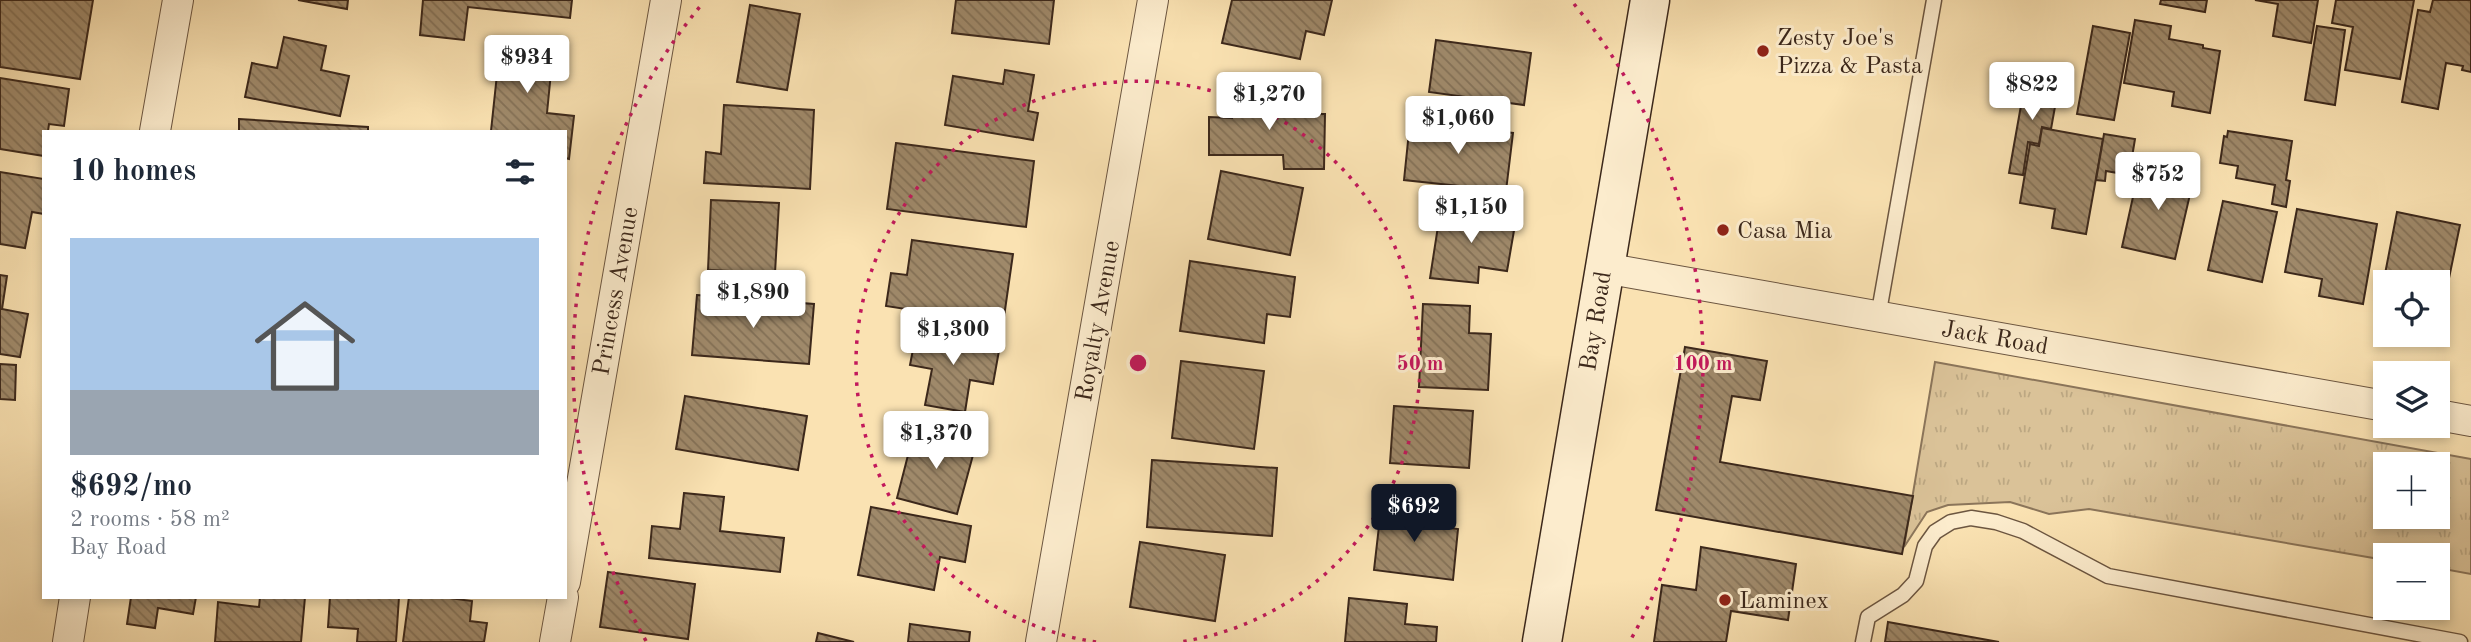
<!DOCTYPE html>
<html lang="en">
<head>
<meta charset="utf-8">
<style>
	body { margin:0; font-family:"Old Standard TT",serif; background:#f2f2f3; color:#1f2937; height:100vh; display:flex; flex-direction:column; font-size:26px; white-space:nowrap }
	* { box-sizing:border-box; margin:0 }
	p { font-size:23px; color:#747a83 }
	.icon { flex:none; width:38px; height:38px; fill:none; stroke:currentColor; stroke-width:2; stroke-linecap:round; stroke-linejoin:round }
	.map { position:relative; flex:1; overflow:hidden }
	.panel { position:absolute; left:42px; top:130px; width:525px; height:469px; display:flex; flex-direction:column; background:#fff; border-radius:0px; box-shadow:0 4px 10px #0003 }
	.panel>* { flex:none }
	.buttons { position:absolute; left:2373px; top:270px; display:grid; gap:14px }
	.buttons a { display:grid; place-items:center; width:77px; height:77px; border-radius:0px; background:#fff; box-shadow:0 4px 10px #0003; font-size:35px }
	.price { position:absolute; translate:-50% -60px; padding:0 16px; border-radius:7px; background:#fff; color:#222; font-size:23px; line-height:46px; filter:drop-shadow(0 2px 4px #0008) }
	.price::after { content:''; position:absolute; left:50%; top:42px; width:21px; height:16px; margin-left:-10px; background:inherit; clip-path:polygon(0 0,100% 0,50% 100%) }
	.price.current { background:#111827; color:#fff }
	ul { padding:0; list-style:none }
	li { display:grid; align-content:center; gap:14px; height:371px; padding:0 28px }
	li+li { border-top:2px solid #e0e1e3 }
	li span { display:grid; place-items:center; height:217px; border-radius:0px; color:#555 }
	li>.icon { margin-inline-start:auto }
	span .icon { width:126px; height:126px; fill:#fffc; stroke-width:1 }
	li b { font-size:30px }
	h2 { display:flex; justify-content:space-between; align-items:center; height:84px; padding:0 28px; font-size:30px }
	.map>svg:first-child { display:block }
	.park { fill:url(#park-tufts); stroke:#8b755a; stroke-width:2; fill-rule:evenodd }
	.building { fill:url(#building-back-hatch); stroke:#3c281b; stroke-width:2 }
	.lines { fill:none; stroke-linecap:round; stroke-linejoin:round }
	.lane-casing { stroke:#6c5641; stroke-width:17 }
	.street-casing { stroke:#6c5641; stroke-width:32 }
	.secondary-casing { stroke:#3c281b; stroke-width:41 }
	.lane { stroke:#fceccd; stroke-width:14 }
	.street { stroke:#fceccd; stroke-width:30 }
	.secondary { stroke:#fceccd; stroke-width:38 }
	.ring { fill:none; stroke:#c2185b; stroke-width:3.5; stroke-dasharray:3.5 7 }
	.poi-dot { fill:#8f2418; stroke:#fceccd; stroke-width:2.5 }
	.labels { text-anchor:middle; stroke-width:6; stroke-linejoin:round; paint-order:stroke }
	.poi-label { font-size:24px; fill:#3c281b; stroke:#fceccd; text-anchor:start }
	.street-label { font-size:24px; fill:#3c281b; stroke:#fceccd }
	.centre { fill:#c2185b; stroke:#fceccd; stroke-width:3.5 }
	.ring-label { font-size:21px; text-anchor:middle; font-weight:bold; fill:#c2185b; stroke:#fceccd; stroke-width:6; stroke-linejoin:round; paint-order:stroke }
</style>
</head>
<body>
<div class="map">
<svg width="2471" height="642" viewBox="0 0 2471 642">
	<defs>
		<pattern id="park-tufts" width="24" height="20" patternUnits="userSpaceOnUse" patternTransform="scale(1.75)"><rect width="24" height="20" fill="#dac298"/><path d="M3 7l-1-3M5 7V3M7 7l1-3M15 17l-1-3M17 17v-4M19 17l1-3" fill="none" stroke="#bca782"/></pattern>
		<pattern id="building-back-hatch" width="6" height="6" patternUnits="userSpaceOnUse" patternTransform="scale(1.75)"><rect width="6" height="6" fill="#9f896a"/><path d="M-1 5l2 2M0 0l6 6M5-1l2 2" fill="none" stroke="#837056"/></pattern>
	</defs>
	<rect width="100%" height="100%" fill="#fae2b2"/>
	<filter id="stains"><feTurbulence type="fractalNoise" baseFrequency=".00286" numOctaves="4"/><feColorMatrix values="0 0 0 0 .2 0 0 0 0 .09 0 0 0 0 .02 0 0 0 .5 -.17"/></filter>
	<radialGradient id="worn" r=".72"><stop offset=".6" stop-color="#630" stop-opacity="0"/><stop offset="1" stop-color="#630" stop-opacity=".3"/></radialGradient>
	<!-- park -->
	<path class="park" d="M1935 362 2471 459V574L2438 568V555H2385V560L2089 509 2049 514 2010 502 1948 505 1927 512 1904 547ZM2385 464H2438V516H2385Z"/>
	<!-- building -->
	<g class="building">
		<path d="M0 0H93L80 79 0 67Z"/>
		<path d="M298 0H348L347 9Z"/>
		<path d="M423 0H572L570 18 468 7 464 40 420 35Z"/>
		<path d="M956 0H1054L1049 44 952 33Z"/>
		<path d="M1232 0H1332L1324 35 1306 31 1300 59 1222 43Z"/>
		<path d="M2161 0H2207L2205 12 2160 4Z"/>
		<path d="M2255 0H2318L2311 43 2273 36 2278 4Z"/>
		<path d="M2336 0H2414L2400 79 2345 70 2353 27 2332 23Z"/>
		<path d="M2433 0H2471V72L2462 70 2463 66 2446 63 2438 109 2402 102 2418 10 2430 12Z"/>
		<path d="M750 5 800 14 787 90 737 82Z"/>
		<path d="M2135 20 2171 26 2169 39 2203 45V48L2220 51 2210 113 2172 106 2174 92 2124 83Z"/>
		<path d="M2093 26 2130 33 2114 120 2077 114Z"/>
		<path d="M2317 26 2345 30 2335 105 2305 100Z"/>
		<path d="M284 37 326 46 321 70 349 76 340 116 245 97 252 63 277 68Z"/>
		<path d="M1436 40 1531 53 1524 105 1429 92Z"/>
		<path d="M500 46 553 52 547 113 574 116 569 159 565 158V131H491Z"/>
		<path d="M1005 70 1034 75 1028 111 1038 113 1033 140 945 125 953 76 1003 84Z"/>
		<path d="M0 78 69 89 64 126 49 124 48 131H44V156L0 149Z"/>
		<path d="M2025 83 2058 90 2051 129 2042 127 2039 144 2028 142 2023 175 2009 173Z"/>
		<path d="M1232 94H1286V114H1325L1324 169H1284L1283 155H1209V117L1232 118Z"/>
		<path d="M724 105 814 110 810 189 704 183 706 152 721 154Z"/>
		<path d="M239 119 368 127V131H239Z"/>
		<path d="M1410 122 1513 133 1506 191 1404 180Z"/>
		<path d="M2042 128 2103 139 2086 234 2052 228 2055 209 2020 203 2030 144 2039 146Z"/>
		<path d="M2228 131 2292 141 2286 180 2290 181 2286 207 2272 204 2275 185 2236 178 2238 166 2220 163 2224 136 2227 137Z"/>
		<path d="M2104 134 2135 139 2129 175 2106 171 2105 181 2096 180Z"/>
		<path d="M896 143 1034 161 1026 227 887 209Z"/>
		<path d="M2140 165 2194 177 2175 259 2122 247Z"/>
		<path d="M1221 171 1303 188 1290 255 1208 239Z"/>
		<path d="M0 172 44 179V214L32 212 25 248 0 244Z"/>
		<path d="M711 200 779 203 775 273 708 270Z"/>
		<path d="M2223 201 2277 212 2262 282 2208 270Z"/>
		<path d="M1441 207 1516 219 1507 271 1479 267 1478 283 1430 278Z"/>
		<path d="M2297 209 2377 224 2363 304 2319 296 2322 279 2285 272Z"/>
		<path d="M2397 212 2460 225 2441 317 2438 316V282H2385V306L2379 305Z"/>
		<path d="M912 240 1013 254 1003 324 886 306 891 273 907 275Z"/>
		<path d="M1190 261 1295 277 1290 317 1267 314 1264 343 1180 331Z"/>
		<path d="M0 275 7 276 2 309 28 314 20 357 0 354Z"/>
		<path d="M697 295 814 304 809 364 692 355Z"/>
		<path d="M1423 304 1470 306 1469 333 1491 334 1488 390 1419 387Z"/>
		<path d="M917 329 1000 345 993 384 970 380 965 412 925 405 932 369 910 365Z"/>
		<path d="M1685 347 1767 361 1760 400 1732 396 1720 462 1913 496 1902 554 1656 510Z"/>
		<path d="M1181 361 1264 371 1254 449 1172 438Z"/>
		<path d="M0 364 16 365 15 400 0 399Z"/>
		<path d="M685 396 807 416 798 470 676 449Z"/>
		<path d="M1394 406 1473 411 1469 468 1390 463Z"/>
		<path d="M915 428 976 444 957 514 897 498Z"/>
		<path d="M1152 460 1277 468 1272 536 1147 527Z"/>
		<path d="M684 493 724 497 720 531 784 538 780 572 649 558 652 526 680 529Z"/>
		<path d="M1382 500 1416 504 1414 523 1458 529 1453 580 1374 570Z"/>
		<path d="M871 507 971 526 965 562 940 557 934 590 858 575Z"/>
		<path d="M1140 542 1225 555 1215 621 1130 607Z"/>
		<path d="M1701 547 1796 564 1788 620 1731 611 1726 642H1654L1662 585 1696 590Z"/>
		<path d="M608 572 695 584 688 639 600 627Z"/>
		<path d="M131 597H196L193 614 158 608 155 628 127 624Z"/>
		<path d="M260 597H305L301 642H215L218 602 259 607Z"/>
		<path d="M330 597H399L396 642H357L358 629 328 627Z"/>
		<path d="M409 597H442L472 601 470 621 487 623 484 642H403Z"/>
		<path d="M1349 598 1407 604 1405 624 1437 627 1436 642H1345Z"/>
		<path d="M1888 622 1999 642H1885Z"/>
		<path d="M910 624 970 632 969 642H908Z"/>
		<path d="M818 633 854 642H816Z"/>
	</g>
	<g class="lines">
		<defs>
			<g id="lane">
				<path d="M1878 317 1934 0"/>
				<path d="M1863 642 1868 617 1903 595 1916 581 1925 546 1935 532 1951 522 1971 518 1996 522 2023 531 2108 576 2460 642"/>
			</g>
			<g id="street">
				<path d="M155 131 178 0"/>
				<path d="M1604 268 2385 406"/>
				<path d="M2438 415 2471 421"/>
				<path d="M565 582 666 0"/>
				<path d="M68 642 75 597"/>
				<path d="M555 642 563 597"/>
				<path d="M1041 642 1153 0"/>
			</g>
			<path id="secondary" d="M1542 642 1650 0"/>
		</defs>
		<!-- lane casing -->
		<use href="#lane" class="lane-casing"/>
		<!-- street casing -->
		<use href="#street" class="street-casing"/>
		<!-- secondary casing -->
		<use href="#secondary" class="secondary-casing"/>
		<!-- lane -->
		<use href="#lane" class="lane"/>
		<!-- street -->
		<use href="#street" class="street"/>
		<!-- secondary -->
		<use href="#secondary" class="secondary"/>
	</g>
	<!-- distance rings -->
	<g class="ring">
		<path d="M1096 642A282 282 0 1 1 1180 642"/>
		<path d="M646 641A565 565 0 0 1 702 4M1574 4A565 565 0 0 1 1630 641"/>
	</g>
	<!-- markers -->
	<g class="poi-dot">
		<circle cx="1763" cy="51" r="7"/>
		<circle cx="1723" cy="230" r="7"/>
		<circle cx="1725" cy="600" r="7"/>
	</g>
	<g class="labels">
		<!-- poi labels -->
		<g class="poi-label">
			<text x="1777" y="45">Zesty Joe's<tspan x="1777" dy="28">Pizza &amp; Pasta</tspan></text>
			<text x="1737" y="238">Casa Mia</text>
			<text x="1739" y="608">Laminex</text>
		</g>
		<!-- street labels -->
		<g class="street-label">
			<text transform="translate(615 291) rotate(-80)" y="8">Princess Avenue</text>
			<text transform="translate(1097 321) rotate(-80)" y="8">Royalty Avenue</text>
			<text transform="translate(1595 321) rotate(-81)" y="8">Bay Road</text>
			<text transform="translate(1995 337) rotate(10)" y="8">Jack Road</text>
		</g>
	</g>
	<circle cx="1138" cy="363" r="10" class="centre"/>
	<g class="ring-label">
		<text x="1420" y="370">50 m</text>
		<text x="1703" y="370">100 m</text>
	</g>
	<rect width="100%" height="100%" filter="url(#stains)"/>
	<rect width="100%" height="100%" fill="url(#worn)"/>
</svg>
<div class="buttons">
<a><svg class="icon" aria-label="locate" viewBox="0 0 24 24"><circle cx="12" cy="12" r="6"/><path d="M12 2v4M12 18v4M2 12h4M18 12h4"/></svg></a>
<a><svg class="icon" aria-label="layers" viewBox="0 0 24 24"><path d="M12 4l9 5-9 5-9-5zM3 14l9 5 9-5"/></svg></a>
<a>+</a>
<a>−</a>
</div>
<b class="price" style="left:527px;top:95px">$934</b>
<b class="price" style="left:2032px;top:122px">$822</b>
<b class="price" style="left:1269px;top:132px">$1,270</b>
<b class="price" style="left:1458px;top:156px">$1,060</b>
<b class="price" style="left:2158px;top:212px">$752</b>
<b class="price" style="left:1471px;top:245px">$1,150</b>
<b class="price" style="left:753px;top:330px">$1,890</b>
<b class="price" style="left:953px;top:367px">$1,300</b>
<b class="price" style="left:936px;top:471px">$1,370</b>
<b class="price current" style="left:1414px;top:544px">$692</b>
<section class="panel">
<h2>10 homes<svg class="icon" aria-label="filters" viewBox="0 0 24 24"><path d="M4 7h16M4 17h16"/><circle cx="9" cy="7" r="2"/><circle cx="15" cy="17" r="2"/></svg></h2>
<ul>
<li><span style="background:linear-gradient(#a9c7e8 70%,#9aa5b1 0)"><svg class="icon" aria-label="home" viewBox="0 0 24 24"><path d="M3 11l9-7 9 7M6 9v11h12V9"/></svg></span><div><b>$692/mo</b><p>2 rooms · 58 m²</p><p>Bay Road</p></div></li>
</ul>
</section>
</div>
</body>
</html>
